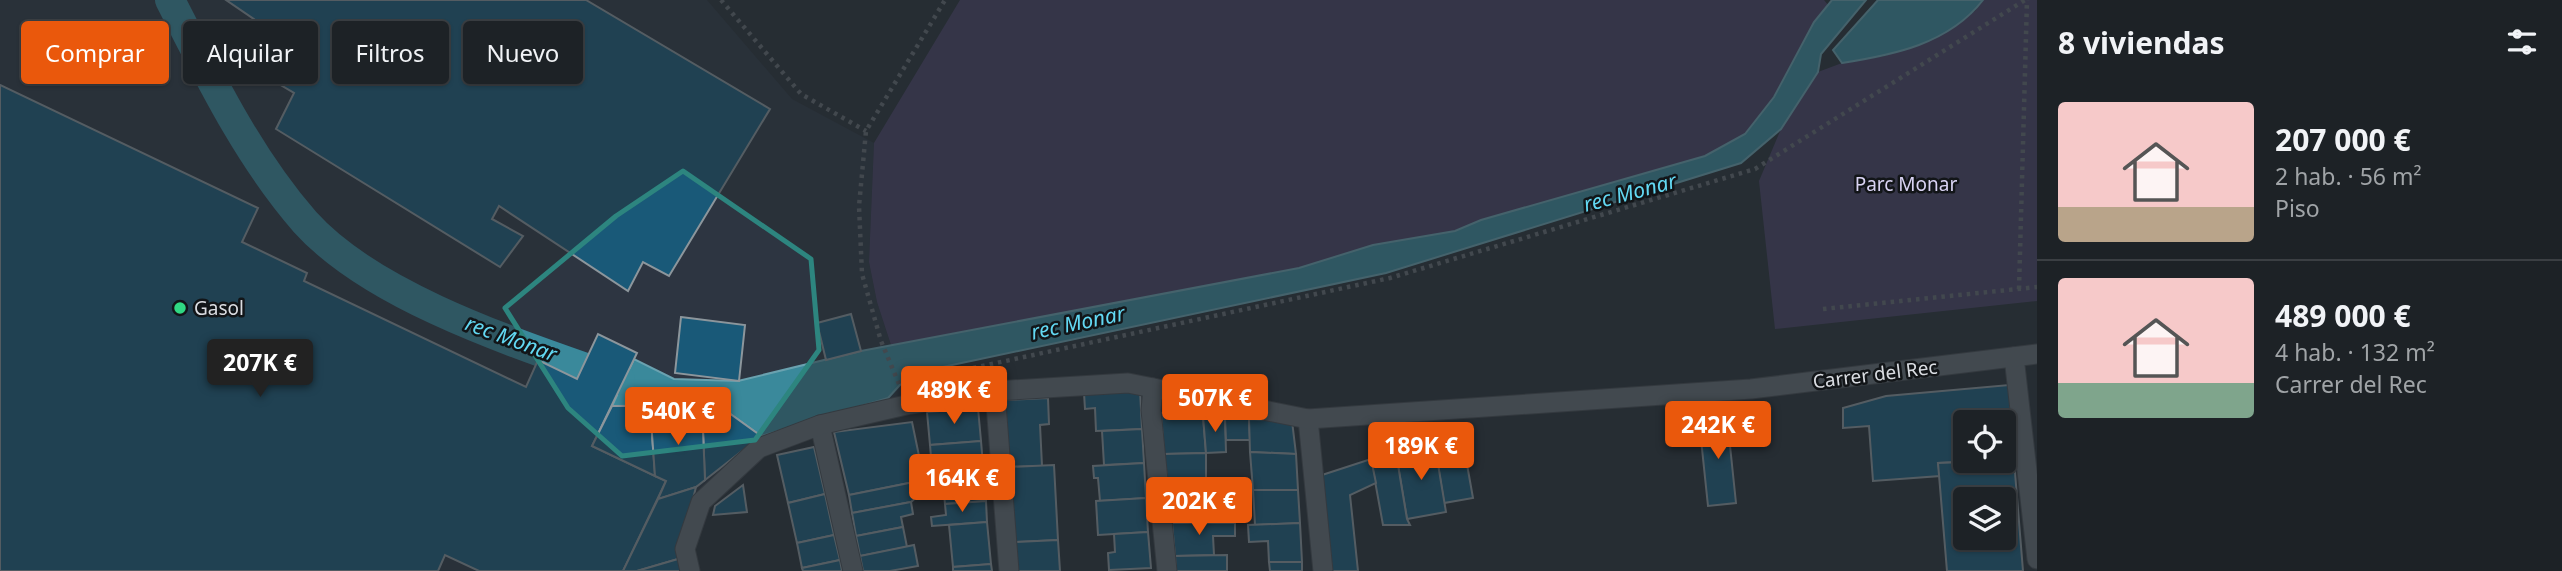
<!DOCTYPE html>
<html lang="es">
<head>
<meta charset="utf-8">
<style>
	body { margin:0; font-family:"Noto Sans",sans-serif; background:#2a2f32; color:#f1f3f6; height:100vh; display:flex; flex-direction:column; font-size:26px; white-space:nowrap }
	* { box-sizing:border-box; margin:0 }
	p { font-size:23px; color:#a0a4a7 }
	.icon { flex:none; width:38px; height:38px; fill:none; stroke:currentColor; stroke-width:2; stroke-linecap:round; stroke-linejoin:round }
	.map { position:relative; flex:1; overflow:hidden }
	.drawer { display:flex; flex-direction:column; background:#1d2226; width:525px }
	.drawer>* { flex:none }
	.top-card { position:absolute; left:21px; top:21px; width:665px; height:63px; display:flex; gap:14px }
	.buttons { position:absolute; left:1953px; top:410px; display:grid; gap:14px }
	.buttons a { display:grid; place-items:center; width:63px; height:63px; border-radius:7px; background:#1d2226; box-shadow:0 2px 5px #0004,0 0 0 2px #3b3f43; font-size:35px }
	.price { position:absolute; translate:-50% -60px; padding:0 16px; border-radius:7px; background:#ea580c; color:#fff; font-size:23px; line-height:46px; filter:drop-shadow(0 2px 4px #0008) }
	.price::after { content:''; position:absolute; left:50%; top:42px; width:21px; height:16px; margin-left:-10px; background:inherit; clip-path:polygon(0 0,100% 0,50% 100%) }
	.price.on { background:#222; color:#fff }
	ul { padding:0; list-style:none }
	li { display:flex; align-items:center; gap:21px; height:175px; padding:0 21px }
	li+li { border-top:2px solid #3b3f43 }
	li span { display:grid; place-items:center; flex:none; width:196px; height:140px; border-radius:7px; color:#555 }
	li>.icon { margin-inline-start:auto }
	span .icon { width:84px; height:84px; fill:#fffc; stroke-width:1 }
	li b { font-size:30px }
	h2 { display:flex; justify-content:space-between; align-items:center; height:84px; padding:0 21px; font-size:30px }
	.pill { padding:0 24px; border-radius:7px; background:#1d2226; box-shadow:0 2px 5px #0004,0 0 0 2px #3b3f43; font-size:24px; line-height:63px }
	.pill.on { background:#ea580c; color:#fff }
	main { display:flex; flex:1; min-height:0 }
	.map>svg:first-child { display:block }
	.built { fill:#2d3541 }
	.green { fill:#483f63 }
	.water { fill:#3a899b; stroke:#6aa2b0; stroke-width:2 }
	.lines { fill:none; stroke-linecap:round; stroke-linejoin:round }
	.canal { stroke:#3a899b; stroke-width:30 }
	.building { fill:#195978; stroke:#8c969c; stroke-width:2; fill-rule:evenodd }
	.minor-casing { stroke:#45494f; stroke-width:21 }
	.path { stroke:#64696f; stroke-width:4.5; stroke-dasharray:3.5 5; stroke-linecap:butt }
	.minor { stroke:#646b72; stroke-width:19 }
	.marked { fill:none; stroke:#2d857f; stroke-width:5; stroke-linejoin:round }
	.poi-dot { fill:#30d883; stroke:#121518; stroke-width:2.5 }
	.labels { text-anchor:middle; stroke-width:5; stroke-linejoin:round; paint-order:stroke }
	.park-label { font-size:19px; fill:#d9d3f3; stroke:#121518 }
	.poi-label { font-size:19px; fill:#dadde2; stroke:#121518; text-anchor:start }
	.street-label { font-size:19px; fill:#dadde2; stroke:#121518 }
	.water-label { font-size:21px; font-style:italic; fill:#62d8f2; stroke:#121518 }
</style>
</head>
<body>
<main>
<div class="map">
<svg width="2037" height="571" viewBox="0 0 2037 571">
	<rect width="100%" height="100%" fill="#272d33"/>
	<!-- built -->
	<path class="built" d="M0 0H707L792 99 874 143 869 262 877 302 910 403 780 443 706 495 634 571H0Z"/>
	<!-- green -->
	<g class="green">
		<path d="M960 0H1824L1828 5 1814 22 1774 97 1745 134 1705 156 1481 220 1455 231 1373 245 1299 268 891 345 877 302 869 262 874 143Z"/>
		<path d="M1983 0H2037V301L1775 329 1759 181 1781 129 1818 72 1842 63 1885 56 1975 11Z"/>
	</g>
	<!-- water -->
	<g class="water">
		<path d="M1832 0H1866L1821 54 1818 72 1781 129 1741 163 1386 273 910 374 888 398 761 436 718 405 612 406 634 359 674 379 738 381 861 351 1299 268 1373 245 1455 231 1481 220 1705 156 1745 134 1774 97 1814 22Z"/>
		<path d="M1878 0H1983C1949 44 1893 55 1842 63L1833 50Z"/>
	</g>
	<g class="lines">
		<!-- canal -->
		<path class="canal" d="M170 0C209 76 248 157 305 222 374 299 524 346 620 380"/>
	</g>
	<!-- building -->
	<g class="building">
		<path d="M226 0H586L770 109 669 276 643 262 628 291 499 206 492 219 523 236 500 267 276 129 294 93 250 67 267 28Z"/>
		<path d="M0 85 258 208 242 242 307 273 304 281 526 387 538 360 577 379 598 334 637 353 592 446 666 481 623 571H479L445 555 438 571H0Z"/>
		<path d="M851 314 861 351 826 360 817 323Z"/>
		<path d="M681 317 745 325 739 381 675 373Z"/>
		<path d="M2009 385 2014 460H2004V422H1965V460H2004L1938 463 1940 476 1873 481 1869 426 1843 428V408L1886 396Z"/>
		<path d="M1140 390 1142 429 1096 431 1095 408 1085 409 1084 393Z"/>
		<path d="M1048 398 1049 424 1040 425 1042 466 1009 467 1005 400Z"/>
		<path d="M718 405 761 436 705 480 702 406Z"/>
		<path d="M612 406H650L655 476 592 446Z"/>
		<path d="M650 406H702L705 480 696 487 658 499 666 481 655 476Z"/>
		<path d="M978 408 981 441 930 445 927 412Z"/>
		<path d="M1161 413 1203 416 1206 453 1164 454Z"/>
		<path d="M1203 416 1225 418 1226 452 1206 453Z"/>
		<path d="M1727 417 1736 503 1708 506 1699 420Z"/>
		<path d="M1225 418 1249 419 1250 440H1226Z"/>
		<path d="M1249 419 1292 421 1296 454 1250 452Z"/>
		<path d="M912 422 924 480 849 495 834 432Z"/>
		<path d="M1142 429 1144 463 1104 465 1102 431Z"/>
		<path d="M981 441 983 465 932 469 930 445Z"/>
		<path d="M1463 442 1473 498 1444 503 1435 446Z"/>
		<path d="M1435 446 1446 512 1407 519 1396 453Z"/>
		<path d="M814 447 825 494 788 503 777 455Z"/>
		<path d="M1250 452 1296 454 1298 490H1253Z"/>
		<path d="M1206 453V485L1168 486 1164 454Z"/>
		<path d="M1396 453 1407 519 1410 525H1383L1371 459Z"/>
		<path d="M1371 459 1376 483 1350 495 1358 571H1332L1322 475Z"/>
		<path d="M2014 460 2023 571H1947L1938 463ZM1965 499H2004V537H1965Z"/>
		<path d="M1144 463 1146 498 1100 501 1098 478H1094L1093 466Z"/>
		<path d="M983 465 986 501 945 504 944 494 934 495 932 469Z"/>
		<path d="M1054 465 1058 540 1014 542 1009 467Z"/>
		<path d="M924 480 926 489 911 502 852 513 849 495Z"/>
		<path d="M743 485 747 512 713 515 715 506Z"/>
		<path d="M1206 485 1232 487V508H1209V524L1172 523 1168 486Z"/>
		<path d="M696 487 678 559 637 571H623L658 499Z"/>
		<path d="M1253 490H1298L1300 523 1255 525Z"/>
		<path d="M825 494 834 535 797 543 788 503Z"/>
		<path d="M1146 498 1148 532 1098 535 1096 501Z"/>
		<path d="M986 501 987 522 932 526 931 517 946 515 945 504Z"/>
		<path d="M911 502 913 514 901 517 903 527 856 536 852 513Z"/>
		<path d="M987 522 991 564 953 567 949 525Z"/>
		<path d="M1172 523H1235V536H1213L1214 555 1175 556Z"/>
		<path d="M1300 523 1302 562H1269L1268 541 1249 542 1248 525Z"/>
		<path d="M903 527 907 547 860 556 856 536Z"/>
		<path d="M1148 532 1151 568 1109 570 1108 553 1115 552 1114 534Z"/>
		<path d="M834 535 840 560 802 568 797 543Z"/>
		<path d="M1058 540 1060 571H1015L1014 542Z"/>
		<path d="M914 545 918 566 890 571H863L860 556Z"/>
		<path d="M1227 555V571H1176L1175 556Z"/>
		<path d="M678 559 682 571H637Z"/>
		<path d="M840 560 842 571H803L802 568Z"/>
		<path d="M1269 562H1302V571H1270Z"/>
		<path d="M991 564 992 571H953V567Z"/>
	</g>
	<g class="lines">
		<defs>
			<g id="minor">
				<path d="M2014 357 2037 559"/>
				<path d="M1153 388 1151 410 1167 571"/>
				<path d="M995 391 1009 571"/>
				<path d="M1308 419 1323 571"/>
				<path d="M820 425 853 571"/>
				<path d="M690 571 685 549 701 502 759 448 820 425 906 405 995 391 1128 383 1308 419 1751 389 2037 354"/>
			</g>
		</defs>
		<!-- minor casing -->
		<use href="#minor" class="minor-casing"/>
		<!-- path -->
		<g class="path">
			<path d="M721 0 801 94 866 131"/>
			<path d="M2019 289 2027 0"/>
			<path d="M1823 309 2037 287"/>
			<path d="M973 368 1390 278 1755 169 2025 0"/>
			<path d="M899 384 881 341 862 274 859 206 866 131 945 0"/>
		</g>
		<!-- minor -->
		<use href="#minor" class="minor"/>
	</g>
	<!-- marked area -->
	<path d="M0 0H2037V571H0ZM683 171 811 259 819 350 755 440 622 456 568 408 505 308 616 216Z" fill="#272d33" fill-opacity=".55" fill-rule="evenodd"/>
	<path class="marked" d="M683 171 811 259 819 350 755 440 622 456 568 408 505 308 616 216Z"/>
	<!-- markers -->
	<circle class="poi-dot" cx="180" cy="308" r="7"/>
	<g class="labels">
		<!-- park labels -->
		<g class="park-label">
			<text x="1906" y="191">Parc Monar</text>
		</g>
		<!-- poi labels -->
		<g class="poi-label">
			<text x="194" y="315">Gasol</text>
		</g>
		<!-- street labels -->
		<g class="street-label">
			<text transform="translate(1875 374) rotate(-7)" y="7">Carrer del Rec</text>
		</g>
		<!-- water labels -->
		<g class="water-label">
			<text transform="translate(1630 193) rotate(-15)" y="7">rec Monar</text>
			<text transform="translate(1078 323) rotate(-12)" y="7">rec Monar</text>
			<text transform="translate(511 339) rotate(20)" y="7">rec Monar</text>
		</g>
	</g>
</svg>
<div class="buttons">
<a><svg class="icon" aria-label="locate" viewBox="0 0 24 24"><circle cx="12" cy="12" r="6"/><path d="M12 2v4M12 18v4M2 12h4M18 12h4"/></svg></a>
<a><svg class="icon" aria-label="layers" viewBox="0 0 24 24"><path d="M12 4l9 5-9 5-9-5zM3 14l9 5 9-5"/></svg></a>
</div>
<b class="price on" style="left:260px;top:399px">207K €</b>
<b class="price" style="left:954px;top:426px">489K €</b>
<b class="price" style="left:1215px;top:434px">507K €</b>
<b class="price" style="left:678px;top:447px">540K €</b>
<b class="price" style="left:1718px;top:461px">242K €</b>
<b class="price" style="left:1421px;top:482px">189K €</b>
<b class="price" style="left:962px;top:514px">164K €</b>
<b class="price" style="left:1199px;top:537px">202K €</b>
<div class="top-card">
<a class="pill on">Comprar</a>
<a class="pill">Alquilar</a>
<a class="pill">Filtros</a>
<a class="pill">Nuevo</a>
</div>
</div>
<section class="drawer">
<h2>8 viviendas<svg class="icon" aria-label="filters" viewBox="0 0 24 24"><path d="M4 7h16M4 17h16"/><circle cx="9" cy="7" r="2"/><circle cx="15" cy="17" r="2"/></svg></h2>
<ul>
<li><span style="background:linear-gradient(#f6c9c9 75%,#b9a48a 0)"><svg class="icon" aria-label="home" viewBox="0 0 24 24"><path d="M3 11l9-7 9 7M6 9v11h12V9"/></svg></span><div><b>207 000 €</b><p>2 hab. · 56 m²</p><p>Piso</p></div></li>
<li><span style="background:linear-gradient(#f6c9c9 75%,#7fa58c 0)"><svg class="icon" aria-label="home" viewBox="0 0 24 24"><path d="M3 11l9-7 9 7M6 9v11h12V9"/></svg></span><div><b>489 000 €</b><p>4 hab. · 132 m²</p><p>Carrer del Rec</p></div></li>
</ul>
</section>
</main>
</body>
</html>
